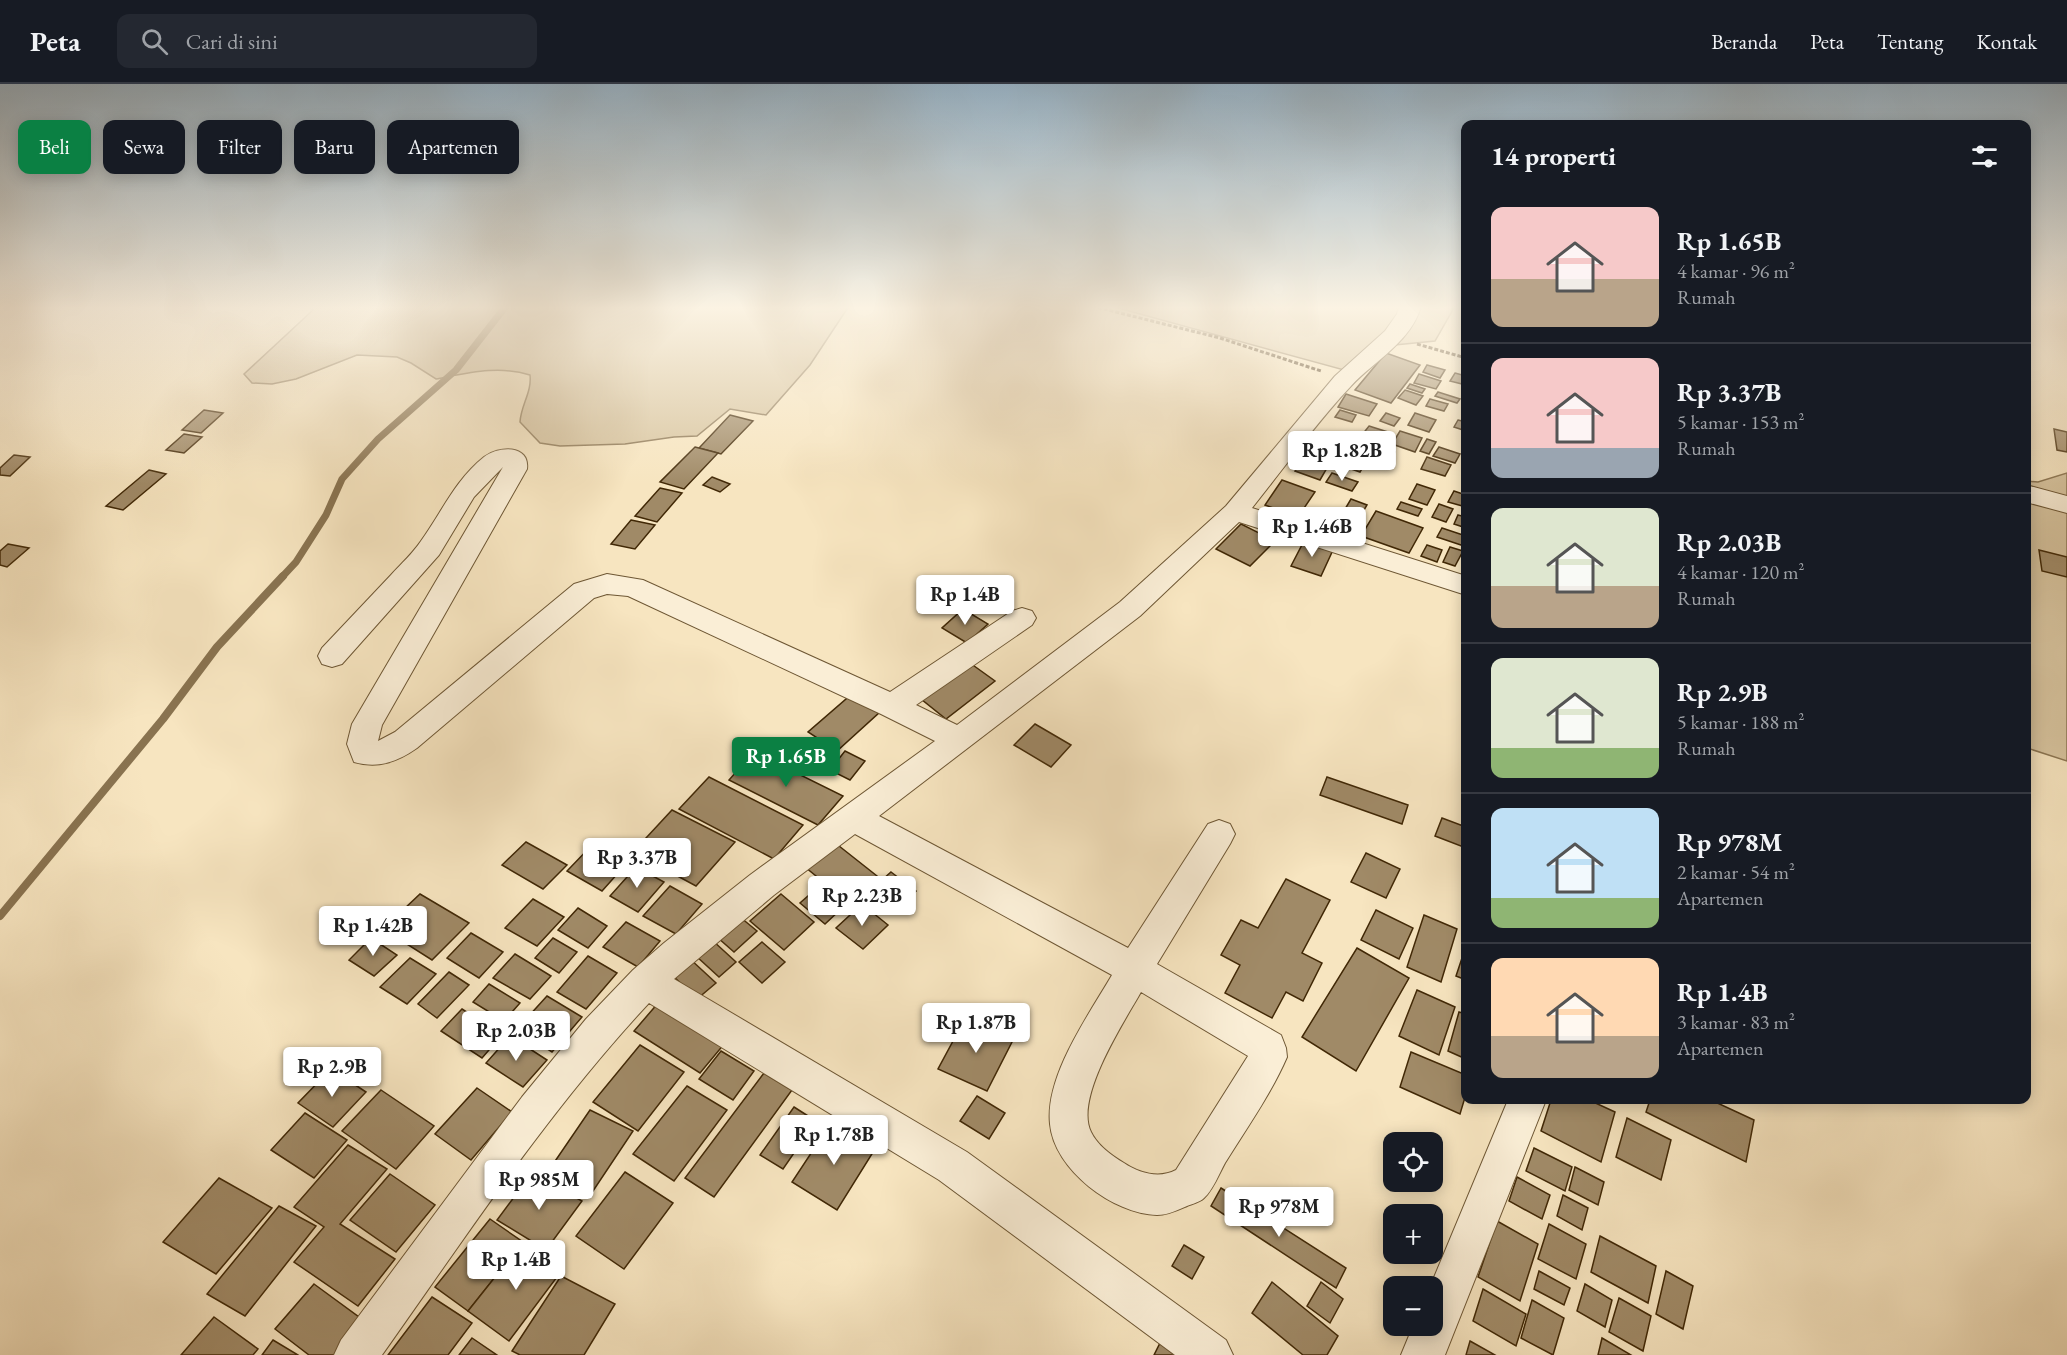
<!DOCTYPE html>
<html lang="id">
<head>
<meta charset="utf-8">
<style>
	body { margin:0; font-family:"EB Garamond",serif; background:#242831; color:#f1f3f6; height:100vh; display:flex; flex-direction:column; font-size:22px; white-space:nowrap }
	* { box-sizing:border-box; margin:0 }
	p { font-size:20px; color:#9ea1a6 }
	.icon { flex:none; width:33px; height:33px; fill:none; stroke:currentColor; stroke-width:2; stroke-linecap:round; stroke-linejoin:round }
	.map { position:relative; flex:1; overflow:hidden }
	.details { position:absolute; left:1461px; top:36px; width:570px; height:984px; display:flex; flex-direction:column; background:#171b24; border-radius:12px; box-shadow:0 3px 15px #0003 }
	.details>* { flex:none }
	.banner { position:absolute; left:18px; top:36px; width:570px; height:54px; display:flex; gap:12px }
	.buttons { position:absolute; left:1383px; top:1048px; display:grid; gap:12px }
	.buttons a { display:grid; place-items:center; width:60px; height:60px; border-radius:12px; background:#171b24; box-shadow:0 3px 15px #0003; font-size:30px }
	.price { position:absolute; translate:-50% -51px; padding:0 14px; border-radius:6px; background:#fff; color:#222; font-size:20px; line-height:39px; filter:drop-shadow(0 2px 3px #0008) }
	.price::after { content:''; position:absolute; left:50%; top:36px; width:18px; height:14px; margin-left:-9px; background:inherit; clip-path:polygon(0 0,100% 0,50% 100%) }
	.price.on { background:#0b8043; color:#fff }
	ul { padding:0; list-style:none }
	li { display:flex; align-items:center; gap:18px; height:150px; padding:0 30px }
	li+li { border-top:2px solid #363941 }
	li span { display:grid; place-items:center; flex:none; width:168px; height:120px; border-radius:12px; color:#555 }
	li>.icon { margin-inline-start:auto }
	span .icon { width:72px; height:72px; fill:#fffc; stroke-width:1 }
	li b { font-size:26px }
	h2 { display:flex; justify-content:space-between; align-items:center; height:72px; padding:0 30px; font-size:26px }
	.tag { padding:0 21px; border-radius:12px; background:#171b24; box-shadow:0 3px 15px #0003; font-size:21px; line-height:54px }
	.tag.on { background:#0b8043; color:#fff }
	header { display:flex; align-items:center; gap:36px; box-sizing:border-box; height:84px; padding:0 30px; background:#171b24; border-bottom:2px solid #363941 }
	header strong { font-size:28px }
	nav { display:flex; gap:33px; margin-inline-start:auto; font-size:21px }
	.search { width:420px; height:54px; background:#242831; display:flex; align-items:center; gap:15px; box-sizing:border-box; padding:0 21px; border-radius:12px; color:#9ea1a6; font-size:22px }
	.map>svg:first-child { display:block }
	.green { fill:#d8c5a0; stroke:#8c7653; stroke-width:1.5 }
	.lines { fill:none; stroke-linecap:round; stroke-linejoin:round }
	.stream-far1 { stroke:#897350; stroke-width:7 }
	.stream { stroke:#897350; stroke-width:8 }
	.building { fill:#a08a67; stroke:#412806; stroke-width:1.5 }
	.minor-casing { stroke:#6e5734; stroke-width:2 }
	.path { stroke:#412806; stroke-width:3; stroke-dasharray:4 2; stroke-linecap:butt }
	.minor { fill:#faeed6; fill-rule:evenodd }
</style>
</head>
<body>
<header>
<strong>Peta</strong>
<div class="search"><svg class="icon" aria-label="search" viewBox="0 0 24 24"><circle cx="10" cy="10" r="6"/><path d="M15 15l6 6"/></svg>Cari di sini</div>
<nav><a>Beranda</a><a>Peta</a><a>Tentang</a><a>Kontak</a></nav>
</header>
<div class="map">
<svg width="2067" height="1271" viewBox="0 0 2067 1271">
	<rect width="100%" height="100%" fill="#f7e5c0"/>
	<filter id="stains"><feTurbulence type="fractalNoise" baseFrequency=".00333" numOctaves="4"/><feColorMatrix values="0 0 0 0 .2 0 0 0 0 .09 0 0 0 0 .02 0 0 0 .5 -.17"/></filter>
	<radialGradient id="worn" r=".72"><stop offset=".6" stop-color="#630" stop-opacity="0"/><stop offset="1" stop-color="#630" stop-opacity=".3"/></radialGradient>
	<!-- green -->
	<g class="green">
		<path d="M309 222H849L810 281 766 331 730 325 697 352 674 353 625 360 560 362 540 359 520 338C521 321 532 308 530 291 499 281 468 289 436 295L411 279 397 273 357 271 296 295 272 300 252 299 244 290 313 226Z"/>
		<path d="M1111 222H1455L1435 257 1374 263 1344 286Z"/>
		<path d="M2067 389V677L2027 664 2026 397 2038 398Z"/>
	</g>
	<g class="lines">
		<!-- stream-far1 -->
		<path class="stream-far1" d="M282 493 296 478 326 431 342 395 378 355 456 286 506 222"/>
		<!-- stream -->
		<path class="stream" d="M0 832 163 635 217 563 283 492"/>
	</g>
	<!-- building -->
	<g class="building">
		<path d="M1386 269 1420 281 1391 319 1355 306Z"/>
		<path d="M1427 281 1445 286 1440 294 1423 288Z"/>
		<path d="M1455 289 1466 292V301L1450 297Z"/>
		<path d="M1419 290 1441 297 1436 305 1414 299Z"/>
		<path d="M1410 300 1425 305 1422 309 1407 304Z"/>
		<path d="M1405 306 1423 312 1416 321 1398 314Z"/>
		<path d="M1438 308 1460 315 1457 319 1435 312Z"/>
		<path d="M1346 310 1377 320 1369 332 1338 323Z"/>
		<path d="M1430 315 1448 320 1444 327 1426 322Z"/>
		<path d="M204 326 223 329 201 349 182 346Z"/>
		<path d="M1340 326 1356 331 1352 338 1335 333Z"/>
		<path d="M1386 329 1400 334 1394 342 1380 337Z"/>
		<path d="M1415 329 1436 336 1429 348 1408 341Z"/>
		<path d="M730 331 753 337 721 370 699 364Z"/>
		<path d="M1458 336 1466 338V347L1454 343Z"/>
		<path d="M1369 342 1391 349 1385 359 1362 351Z"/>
		<path d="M2054 345 2067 348V368L2057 366Z"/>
		<path d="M1400 347 1422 354 1415 368 1392 360Z"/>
		<path d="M184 350 202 353 184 369 166 366Z"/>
		<path d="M1324 350 1340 355 1335 362 1320 357Z"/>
		<path d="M1427 355 1436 358 1429 370 1420 367Z"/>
		<path d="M1356 356 1372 361 1366 371 1350 365Z"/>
		<path d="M1315 359 1335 366 1330 374 1309 367Z"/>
		<path d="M695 363 718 369 684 405 660 398Z"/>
		<path d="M1380 363 1395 368 1389 379 1374 374Z"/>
		<path d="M1439 363 1460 370 1455 379 1433 372Z"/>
		<path d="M14 371 30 373 10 392 0 391V384Z"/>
		<path d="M1346 372 1366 378 1360 388 1340 381Z"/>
		<path d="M1427 373 1451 381 1445 392 1421 385Z"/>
		<path d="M1302 376 1327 384 1320 396 1295 387Z"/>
		<path d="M149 386 166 390 123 426 106 422Z"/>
		<path d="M1332 389 1358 398 1352 407 1326 398Z"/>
		<path d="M712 393 730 400 720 408 703 401Z"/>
		<path d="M1282 396 1315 408 1298 433 1265 421Z"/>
		<path d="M1417 400 1435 406 1427 421 1409 415Z"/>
		<path d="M660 404 682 409 657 438 635 432Z"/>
		<path d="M1454 407 1466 411V423L1448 418Z"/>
		<path d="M1351 415 1367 421 1361 431 1345 425Z"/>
		<path d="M1401 418 1422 425 1418 432 1397 425Z"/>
		<path d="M1439 420 1453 425 1446 438 1432 433Z"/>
		<path d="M1376 427 1423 444 1409 469 1361 452Z"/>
		<path d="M1458 431 1466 433V444L1454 440Z"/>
		<path d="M631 436 655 441 635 465 611 460Z"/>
		<path d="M1241 440 1275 457 1250 482 1216 465Z"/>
		<path d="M1442 444 1466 452 1464 462 1437 453Z"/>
		<path d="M1304 457 1333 466 1321 492 1291 482Z"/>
		<path d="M8 460 29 464 7 483 0 481V467Z"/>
		<path d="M1427 461 1442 466 1437 478 1421 472Z"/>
		<path d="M1450 463 1463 467 1455 482 1443 478Z"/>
		<path d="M2039 466 2067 473V493L2042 487Z"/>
		<path d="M963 525 988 540 967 559 942 544Z"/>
		<path d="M970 579 995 597 946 635 921 615Z"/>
		<path d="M853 609 881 627 837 667 808 648Z"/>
		<path d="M1035 640 1071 661 1051 683 1014 661Z"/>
		<path d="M845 667 865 677 850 696 830 686Z"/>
		<path d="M754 668 843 712 818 741 729 696Z"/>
		<path d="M709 693 803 741 774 775 679 725Z"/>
		<path d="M1327 693 1408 721 1402 740 1320 711Z"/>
		<path d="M672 726 735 758 696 802 633 768Z"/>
		<path d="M1442 734 1466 743V764L1435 752Z"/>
		<path d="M526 758 567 781 543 805 502 781Z"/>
		<path d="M834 758 877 792 848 818 805 783Z"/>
		<path d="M594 759 628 778 602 807 567 787Z"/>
		<path d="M1366 769 1400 785 1386 814 1351 798Z"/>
		<path d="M636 783 664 798 638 828 610 812Z"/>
		<path d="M891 788 916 807 897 826 871 806Z"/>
		<path d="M1286 795 1330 816 1302 869 1322 879 1303 917 1286 908 1272 934 1225 909 1240 881 1221 871 1241 836 1258 844Z"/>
		<path d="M670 802 702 820 676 850 643 832Z"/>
		<path d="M816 805 841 825 825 840 800 819Z"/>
		<path d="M420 810 469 839 432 876 383 845Z"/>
		<path d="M781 810 814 838 784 866 750 837Z"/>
		<path d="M533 815 564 833 537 862 505 844Z"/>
		<path d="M862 820 888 841 863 865 836 844Z"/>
		<path d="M578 824 607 842 588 864 558 846Z"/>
		<path d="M1376 826 1413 844 1399 875 1361 856Z"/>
		<path d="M1424 831 1457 845 1441 898 1407 883Z"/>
		<path d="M740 833 757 847 734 868 717 853Z"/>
		<path d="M626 838 660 857 638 883 603 863Z"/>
		<path d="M471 849 503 868 479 894 447 874Z"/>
		<path d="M371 854 397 871 374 892 349 876Z"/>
		<path d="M553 854 577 868 559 889 535 874Z"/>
		<path d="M712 856 736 878 719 893 695 871Z"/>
		<path d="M762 858 785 878 762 899 739 878Z"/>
		<path d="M1466 862V896L1456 892Z"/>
		<path d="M1357 864 1409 894 1356 987 1302 953Z"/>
		<path d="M515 870 551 892 530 915 493 894Z"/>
		<path d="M588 872 617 889 586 925 557 908Z"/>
		<path d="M410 874 436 890 407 920 380 903Z"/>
		<path d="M689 874 716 899 697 915 671 890Z"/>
		<path d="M449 888 469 901 437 934 418 920Z"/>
		<path d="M489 900 520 919 504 937 473 918Z"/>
		<path d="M1417 906 1455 923 1439 971 1399 952Z"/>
		<path d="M547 912 582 933 552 968 517 945Z"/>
		<path d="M659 918 725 959 700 989 634 947Z"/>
		<path d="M462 925 502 951 482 974 441 947Z"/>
		<path d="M1459 928 1466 930V975L1448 967Z"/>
		<path d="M966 933 1014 954 987 1007 938 985Z"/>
		<path d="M510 952 547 976 523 1003 486 979Z"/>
		<path d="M640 961 684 988 638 1047 593 1018Z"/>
		<path d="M721 967 754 987 733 1016 699 995Z"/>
		<path d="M1411 968 1466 991V1010L1460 1030 1400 1003Z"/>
		<path d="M331 985 366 1008 333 1043 298 1019Z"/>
		<path d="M764 989 792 1006 714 1113 685 1094Z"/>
		<path d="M687 1002 727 1026 674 1097 633 1070Z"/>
		<path d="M477 1004 512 1028 471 1076 435 1050Z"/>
		<path d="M381 1006 434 1042 396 1085 342 1047Z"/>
		<path d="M977 1012 1005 1029 989 1055 960 1037Z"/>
		<path d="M1551 1016H1589L1615 1028 1601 1078 1541 1047Z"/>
		<path d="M1650 1016H1711L1754 1036 1746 1078 1646 1028Z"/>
		<path d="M794 1023 816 1037 783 1085 760 1071Z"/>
		<path d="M590 1026 633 1047 593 1107 549 1086Z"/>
		<path d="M305 1029 347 1056 314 1094 271 1066Z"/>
		<path d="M1627 1034 1671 1056 1661 1096 1616 1073Z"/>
		<path d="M831 1039 875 1065 837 1126 792 1098Z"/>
		<path d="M348 1061 387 1085 340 1140 395 1175 358 1222 294 1178 324 1143 294 1123Z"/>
		<path d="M1534 1064 1572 1083 1565 1107 1526 1087Z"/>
		<path d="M1575 1083 1604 1098 1598 1121 1569 1106Z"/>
		<path d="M625 1088 673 1119 624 1185 576 1152Z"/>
		<path d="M532 1089 582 1117 546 1166 497 1136Z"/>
		<path d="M390 1090 435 1121 396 1168 350 1136Z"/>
		<path d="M1517 1093 1550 1111 1542 1135 1509 1117Z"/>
		<path d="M219 1094 272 1124 216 1190 163 1158Z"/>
		<path d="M1221 1104 1346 1184 1336 1204 1211 1122Z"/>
		<path d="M1563 1111 1588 1124 1582 1146 1557 1132Z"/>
		<path d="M279 1122 316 1142 245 1232 207 1210Z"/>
		<path d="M490 1135 523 1158 468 1227 435 1203Z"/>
		<path d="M1497 1137 1538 1160 1520 1217 1478 1193Z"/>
		<path d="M1549 1140 1586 1160 1576 1195 1538 1175Z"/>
		<path d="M1600 1152 1656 1182 1648 1219 1591 1188Z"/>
		<path d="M523 1158 563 1185 509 1257 468 1227Z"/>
		<path d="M1184 1161 1204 1173 1192 1195 1172 1182Z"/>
		<path d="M1539 1187 1570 1204 1564 1221 1534 1205Z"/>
		<path d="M1666 1187 1693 1202 1683 1245 1656 1230Z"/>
		<path d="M561 1192 615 1220 584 1271H520L512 1267Z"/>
		<path d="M1272 1198 1338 1252 1327 1271H1303L1252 1229Z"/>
		<path d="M1321 1198 1343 1215 1330 1239 1307 1222Z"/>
		<path d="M314 1200 363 1236 334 1271H309L275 1245Z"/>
		<path d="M1585 1200 1612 1216 1605 1243 1577 1227Z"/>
		<path d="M1483 1205 1526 1230 1516 1262 1473 1237Z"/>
		<path d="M432 1213 472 1239 448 1271H388Z"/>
		<path d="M1619 1214 1651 1232 1643 1267 1609 1248Z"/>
		<path d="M1532 1216 1564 1234 1553 1271 1521 1254Z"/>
		<path d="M214 1233 258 1265 253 1271H181Z"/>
		<path d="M1165 1249 1181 1271H1154Z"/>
		<path d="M472 1254 497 1271H459Z"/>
		<path d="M1602 1254 1631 1271H1598Z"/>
		<path d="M273 1256 298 1271H262Z"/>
		<path d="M1470 1257 1495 1271H1466Z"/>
	</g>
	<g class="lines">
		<defs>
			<g id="minor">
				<path d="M1399 222H1421C1412 257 1374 277 1351 302 1316 339 1284 384 1252 424L1466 492V511L1239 438 1140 532 879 732 1128 864 1208 740 1219 736 1230 740 1235 750 1230 760 1157 880 1281 951 1286 964 1287 973C1271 1010 1246 1045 1225 1079 1219 1090 1213 1106 1204 1114 1200 1118 1192 1120 1187 1122 1178 1126 1168 1131 1157 1131 1114 1130 1054 1086 1050 1040 1045 992 1088 932 1112 891L855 750 774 811 674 895 967 1068 1226 1256 1233 1271H1175L939 1096 649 919C549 1026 467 1151 382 1271H334L341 1256 522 1013 586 935 633 886 664 859 750 791 935 657 881 630 628 512 607 510 594 514 417 664C397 678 378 685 354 678L347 660 352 640 503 383 474 413 439 471 342 580 332 583 322 580 318 572 322 564C345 540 368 515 391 491 401 480 413 469 421 457 442 428 455 396 484 373 498 362 530 360 527 385L382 641 378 657 395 648 574 500 607 490 643 496 890 608 1012 527 1022 524 1032 527 1036 534 1032 541 916 621 957 641 1120 518 1226 422 1335 292 1385 247 1397 230ZM1141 908 1248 972 1176 1086C1159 1095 1139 1089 1124 1079 1112 1072 1097 1061 1091 1048 1074 1014 1124 938 1141 908Z"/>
				<path d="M2026 401 2067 412V429L2026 418Z"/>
				<path d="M1508 1016H1546L1445 1271H1401L1413 1242H1432V1203H1430Z"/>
			</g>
		</defs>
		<!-- minor casing -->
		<use href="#minor" class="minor-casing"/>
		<!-- path -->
		<g class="path">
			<path d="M1092 222 1220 254 1321 287"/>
			<path d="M1417 260 1466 274"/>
		</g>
		<!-- minor -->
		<use href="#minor" class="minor"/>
	</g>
	<!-- sky -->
	<linearGradient id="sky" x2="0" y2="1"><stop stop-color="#95aebf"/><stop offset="0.56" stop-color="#fbf3e3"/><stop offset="1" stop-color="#fbf3e3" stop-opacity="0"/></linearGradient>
	<rect width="2067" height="400" fill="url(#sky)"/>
	<rect width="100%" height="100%" filter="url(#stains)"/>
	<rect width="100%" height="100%" fill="url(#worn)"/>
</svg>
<div class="buttons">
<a><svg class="icon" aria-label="locate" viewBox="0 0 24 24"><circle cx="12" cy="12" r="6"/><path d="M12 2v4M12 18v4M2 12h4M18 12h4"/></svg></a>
<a>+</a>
<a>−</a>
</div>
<b class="price" style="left:1342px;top:398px">Rp 1.82B</b>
<b class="price" style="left:1312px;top:474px">Rp 1.46B</b>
<b class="price" style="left:965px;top:542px">Rp 1.4B</b>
<b class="price on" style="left:786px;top:704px">Rp 1.65B</b>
<b class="price" style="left:637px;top:805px">Rp 3.37B</b>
<b class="price" style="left:862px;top:843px">Rp 2.23B</b>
<b class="price" style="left:373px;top:873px">Rp 1.42B</b>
<b class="price" style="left:976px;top:970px">Rp 1.87B</b>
<b class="price" style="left:516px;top:978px">Rp 2.03B</b>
<b class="price" style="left:332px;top:1014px">Rp 2.9B</b>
<b class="price" style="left:834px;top:1082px">Rp 1.78B</b>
<b class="price" style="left:539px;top:1127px">Rp 985M</b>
<b class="price" style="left:1279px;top:1154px">Rp 978M</b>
<b class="price" style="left:516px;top:1207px">Rp 1.4B</b>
<div class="banner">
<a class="tag on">Beli</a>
<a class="tag">Sewa</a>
<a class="tag">Filter</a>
<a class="tag">Baru</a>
<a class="tag">Apartemen</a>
</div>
<section class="details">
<h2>14 properti<svg class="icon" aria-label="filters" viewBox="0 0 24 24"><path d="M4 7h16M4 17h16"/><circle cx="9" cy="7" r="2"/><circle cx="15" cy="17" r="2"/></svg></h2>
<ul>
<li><span style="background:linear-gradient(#f6c9c9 60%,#b9a48a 0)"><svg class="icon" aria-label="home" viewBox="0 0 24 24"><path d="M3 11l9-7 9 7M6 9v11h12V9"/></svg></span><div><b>Rp 1.65B</b><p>4 kamar · 96 m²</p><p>Rumah</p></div></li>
<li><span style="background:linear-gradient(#f6c9c9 75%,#9aa5b1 0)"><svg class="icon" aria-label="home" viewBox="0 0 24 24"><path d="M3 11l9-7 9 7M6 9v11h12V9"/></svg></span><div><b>Rp 3.37B</b><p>5 kamar · 153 m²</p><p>Rumah</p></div></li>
<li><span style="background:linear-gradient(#dfe7d0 65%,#b9a48a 0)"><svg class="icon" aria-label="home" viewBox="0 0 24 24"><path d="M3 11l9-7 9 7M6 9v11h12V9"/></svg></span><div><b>Rp 2.03B</b><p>4 kamar · 120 m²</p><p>Rumah</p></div></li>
<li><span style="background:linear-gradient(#dfe7d0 75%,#8fb573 0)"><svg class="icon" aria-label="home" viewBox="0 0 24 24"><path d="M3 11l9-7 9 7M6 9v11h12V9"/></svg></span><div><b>Rp 2.9B</b><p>5 kamar · 188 m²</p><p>Rumah</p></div></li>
<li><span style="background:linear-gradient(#bfe0f5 75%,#8fb573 0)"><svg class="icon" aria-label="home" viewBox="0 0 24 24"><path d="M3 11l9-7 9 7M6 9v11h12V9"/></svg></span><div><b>Rp 978M</b><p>2 kamar · 54 m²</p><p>Apartemen</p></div></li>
<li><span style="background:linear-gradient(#ffd9b3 65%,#b9a48a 0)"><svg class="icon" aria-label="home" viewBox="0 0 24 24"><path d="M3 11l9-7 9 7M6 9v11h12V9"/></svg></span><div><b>Rp 1.4B</b><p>3 kamar · 83 m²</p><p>Apartemen</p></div></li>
</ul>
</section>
</div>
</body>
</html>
